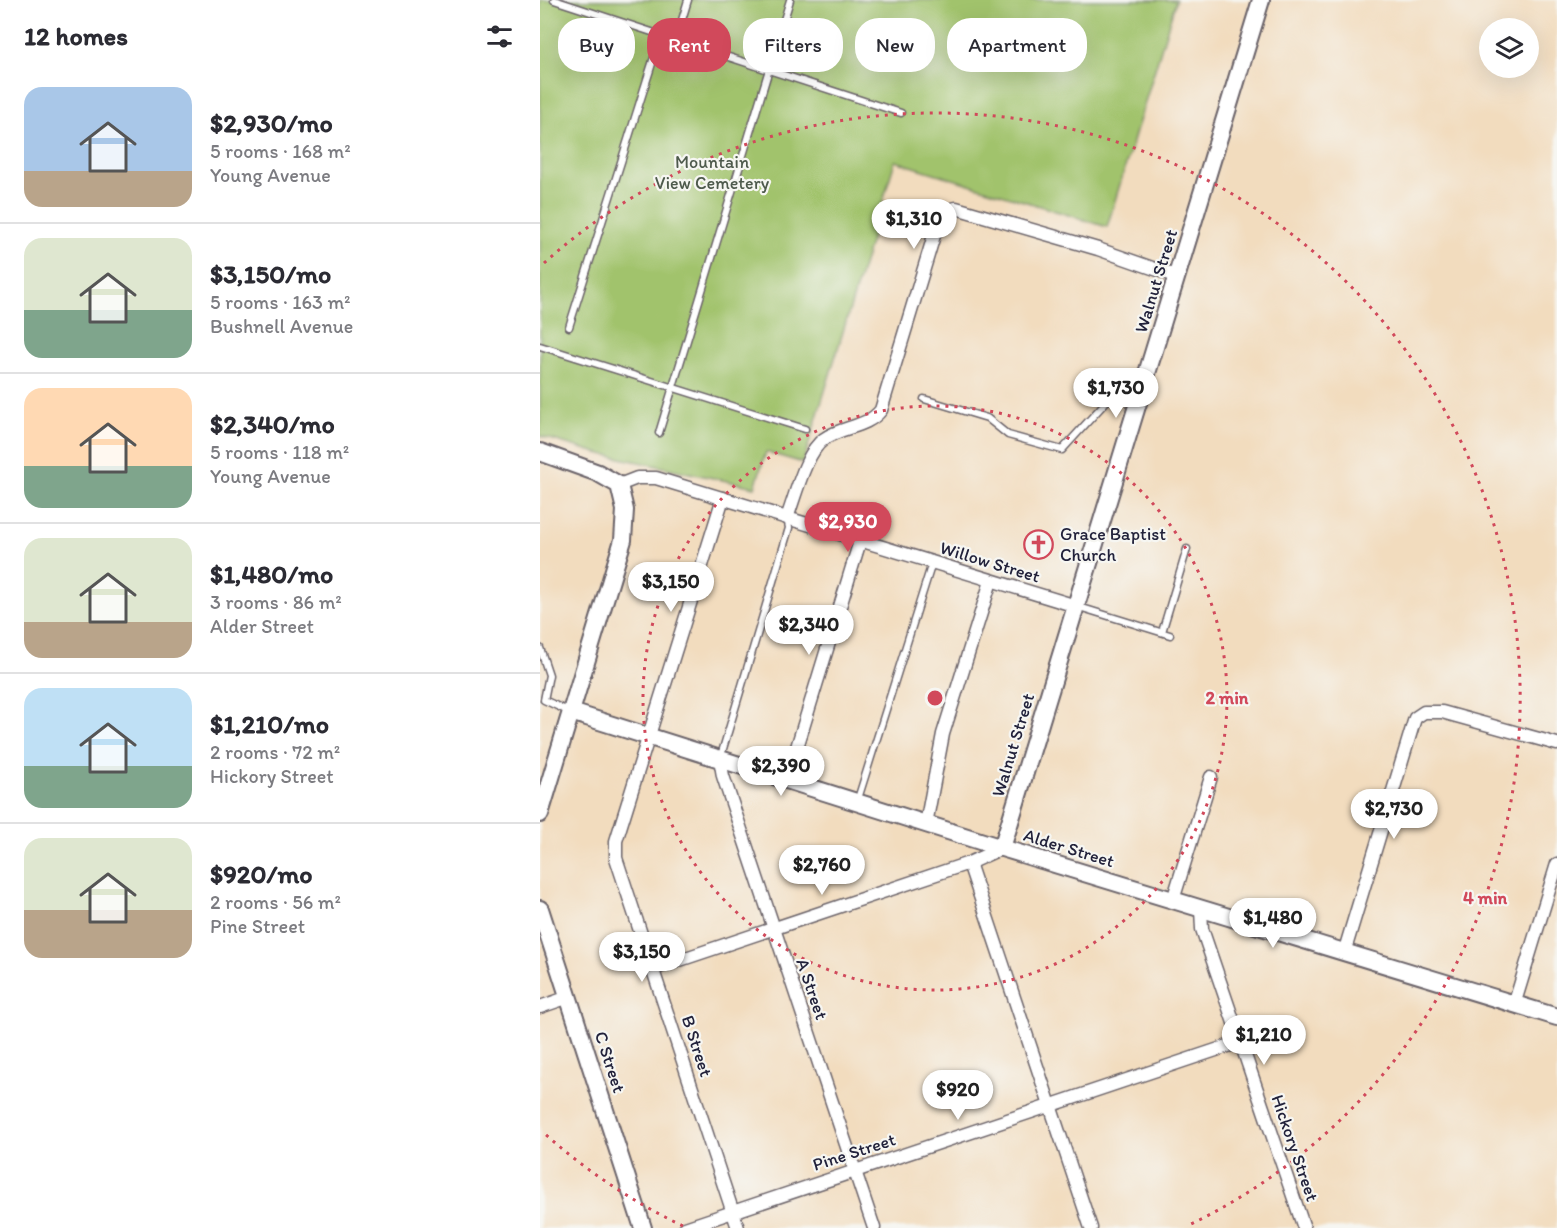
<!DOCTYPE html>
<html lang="en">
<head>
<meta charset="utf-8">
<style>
	body { margin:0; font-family:Itim,sans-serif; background:#f7f7f7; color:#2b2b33; height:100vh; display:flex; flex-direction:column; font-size:22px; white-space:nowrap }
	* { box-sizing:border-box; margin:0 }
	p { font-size:20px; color:#7c7c81 }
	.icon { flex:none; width:33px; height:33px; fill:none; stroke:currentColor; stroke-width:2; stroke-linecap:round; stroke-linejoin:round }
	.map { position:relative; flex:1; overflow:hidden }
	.side { display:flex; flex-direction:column; background:#fff; width:540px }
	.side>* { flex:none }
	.guide { position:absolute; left:18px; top:18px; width:570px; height:54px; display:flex; gap:12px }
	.fabs { position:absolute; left:939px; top:18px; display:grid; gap:12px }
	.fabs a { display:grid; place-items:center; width:60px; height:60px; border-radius:50%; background:#fff; box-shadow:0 6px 24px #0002; font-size:30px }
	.price { position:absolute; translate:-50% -51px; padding:0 14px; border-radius:21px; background:#fff; color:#222; font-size:20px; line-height:39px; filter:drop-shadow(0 2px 3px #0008) }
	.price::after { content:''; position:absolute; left:50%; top:36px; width:18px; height:14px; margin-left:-9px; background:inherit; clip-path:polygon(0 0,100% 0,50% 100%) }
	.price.on { background:#d1495b; color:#fff }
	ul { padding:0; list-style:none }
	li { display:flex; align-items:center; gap:18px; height:150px; padding:0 24px }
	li+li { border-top:2px solid #e1e1e2 }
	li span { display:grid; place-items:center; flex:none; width:168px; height:120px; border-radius:18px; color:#555 }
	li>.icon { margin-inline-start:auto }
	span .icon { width:72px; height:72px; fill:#fffc; stroke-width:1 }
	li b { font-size:26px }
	h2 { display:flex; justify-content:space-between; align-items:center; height:72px; padding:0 24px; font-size:26px }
	.pill { padding:0 21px; border-radius:24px; background:#fff; box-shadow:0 6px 24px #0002; font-size:21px; line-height:54px }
	.pill.on { background:#d1495b; color:#fff }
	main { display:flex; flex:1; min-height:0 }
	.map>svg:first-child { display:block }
	.green { fill:#a1c36c; stroke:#627254; stroke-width:1.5 }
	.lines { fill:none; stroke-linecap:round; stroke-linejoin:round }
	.lane-casing { stroke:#6b6369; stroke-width:9 }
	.street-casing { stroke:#6b6369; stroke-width:15 }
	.secondary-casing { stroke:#6b6369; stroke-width:20 }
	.lane { stroke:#fff; stroke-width:6 }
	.street { stroke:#fff; stroke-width:12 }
	.secondary { stroke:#fff; stroke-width:16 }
	.ring { fill:none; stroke:#d1495b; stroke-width:3; stroke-dasharray:3 6 }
	.labels { text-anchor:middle; stroke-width:4.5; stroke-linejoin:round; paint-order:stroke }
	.park-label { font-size:18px; fill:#4e5a4c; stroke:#f6f6f2 }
	.street-label { font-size:18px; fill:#22223b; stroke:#f6f6f2 }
	.poi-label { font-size:18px; fill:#22223b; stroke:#f6f6f2; text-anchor:start }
	.centre { fill:#d1495b; stroke:#f6f6f2; stroke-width:3 }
	.ring-label { font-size:18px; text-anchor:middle; font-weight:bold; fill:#d1495b; stroke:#f6f6f2; stroke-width:4.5; stroke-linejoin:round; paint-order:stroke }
</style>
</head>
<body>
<main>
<section class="side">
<h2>12 homes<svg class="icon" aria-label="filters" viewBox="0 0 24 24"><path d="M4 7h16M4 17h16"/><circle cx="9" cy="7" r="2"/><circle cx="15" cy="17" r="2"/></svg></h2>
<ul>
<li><span style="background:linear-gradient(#a9c7e8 70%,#b9a48a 0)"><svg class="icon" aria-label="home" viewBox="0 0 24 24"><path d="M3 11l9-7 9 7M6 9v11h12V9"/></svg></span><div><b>$2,930/mo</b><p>5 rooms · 168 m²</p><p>Young Avenue</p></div></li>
<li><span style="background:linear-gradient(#dfe7d0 60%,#7fa58c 0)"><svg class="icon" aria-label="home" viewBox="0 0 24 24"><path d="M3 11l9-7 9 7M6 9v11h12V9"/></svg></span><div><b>$3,150/mo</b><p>5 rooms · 163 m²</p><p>Bushnell Avenue</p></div></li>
<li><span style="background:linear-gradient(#ffd9b3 65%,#7fa58c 0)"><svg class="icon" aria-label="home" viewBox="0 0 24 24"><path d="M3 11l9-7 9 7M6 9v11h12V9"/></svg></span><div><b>$2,340/mo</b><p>5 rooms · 118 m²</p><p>Young Avenue</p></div></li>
<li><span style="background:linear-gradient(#dfe7d0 70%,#b9a48a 0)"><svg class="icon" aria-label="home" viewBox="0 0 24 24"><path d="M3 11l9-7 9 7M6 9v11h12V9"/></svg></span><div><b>$1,480/mo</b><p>3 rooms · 86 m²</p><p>Alder Street</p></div></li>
<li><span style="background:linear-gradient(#bfe0f5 65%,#7fa58c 0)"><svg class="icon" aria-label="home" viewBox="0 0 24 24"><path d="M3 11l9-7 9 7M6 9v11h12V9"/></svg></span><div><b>$1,210/mo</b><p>2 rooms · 72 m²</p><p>Hickory Street</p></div></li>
<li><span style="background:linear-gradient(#dfe7d0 60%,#b9a48a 0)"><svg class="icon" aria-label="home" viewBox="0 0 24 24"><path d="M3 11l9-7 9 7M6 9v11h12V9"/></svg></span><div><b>$920/mo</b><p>2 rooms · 56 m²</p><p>Pine Street</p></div></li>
</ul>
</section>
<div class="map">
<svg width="1017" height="1228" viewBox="0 0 1017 1228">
	<rect width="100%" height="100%" fill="#f6f6f2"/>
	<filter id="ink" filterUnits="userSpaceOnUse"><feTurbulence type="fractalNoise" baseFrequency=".0167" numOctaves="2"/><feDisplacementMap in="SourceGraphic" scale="12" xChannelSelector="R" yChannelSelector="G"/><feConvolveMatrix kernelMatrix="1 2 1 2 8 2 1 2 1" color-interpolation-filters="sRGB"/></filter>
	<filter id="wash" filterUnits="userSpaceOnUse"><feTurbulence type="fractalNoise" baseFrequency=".008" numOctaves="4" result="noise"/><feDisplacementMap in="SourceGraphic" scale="24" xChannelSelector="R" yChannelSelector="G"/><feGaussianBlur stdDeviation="1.35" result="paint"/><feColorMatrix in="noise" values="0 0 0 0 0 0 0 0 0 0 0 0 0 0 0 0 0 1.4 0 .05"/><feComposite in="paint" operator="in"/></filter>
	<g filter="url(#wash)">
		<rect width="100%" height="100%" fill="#f2dcbe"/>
		<!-- green -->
		<path class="green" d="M0 0H636L567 227 355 161 263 463 226 452 215 487 57 453 0 436Z"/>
	</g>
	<g filter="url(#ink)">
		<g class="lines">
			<defs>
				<g id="lane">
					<path d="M14 0 121 35"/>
					<path d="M136 40 148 0"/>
					<path d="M29 327 121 35 361 113"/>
					<path d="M0 346 265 429"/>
					<path d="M384 399 447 418 468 435 522 450 574 393 599 400"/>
					<path d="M119 433 250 0"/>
					<path d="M536 606 630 635"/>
					<path d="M622 632 647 549"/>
					<path d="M0 648 9 675 4 700 30 712"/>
					<path d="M180 759 249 528 247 518"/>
					<path d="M317 802 392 563"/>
				</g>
				<g id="street">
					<path d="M79 485 97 478H116L536 606"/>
					<path d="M183 498 76 841V858L198 1228"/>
					<path d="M247 518C255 497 266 451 284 439 302 426 327 428 341 410L399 219 406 210 416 208 558 249 638 277"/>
					<path d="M180 759 183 776 334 1228"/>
					<path d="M247 780 320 541"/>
					<path d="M386 824 403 734 451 581"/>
					<path d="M429 863 551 1228"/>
					<path d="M633 900 671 777"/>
					<path d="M661 909 662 929 764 1228"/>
					<path d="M804 953 875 718 884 712H902L1017 744"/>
					<path d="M113 969 429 863 462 848"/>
					<path d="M974 1005 1017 864"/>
					<path d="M0 1007 29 997"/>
					<path d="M145 1228 700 1042"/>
				</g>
				<g id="secondary">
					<path d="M0 452 58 473 79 485 85 510 83 540 0 814"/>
					<path d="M31 712 462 848 1017 1017"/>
					<path d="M462 848 721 0"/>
					<path d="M0 909 103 1228"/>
				</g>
			</defs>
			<!-- lane casing -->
			<use href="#lane" class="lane-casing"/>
			<!-- street casing -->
			<use href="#street" class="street-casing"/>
			<!-- secondary casing -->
			<use href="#secondary" class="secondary-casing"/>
			<!-- lane -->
			<use href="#lane" class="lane"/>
			<!-- street -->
			<use href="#street" class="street"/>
			<!-- secondary -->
			<use href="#secondary" class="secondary"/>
		</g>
	</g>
	<!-- distance rings -->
	<g class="ring">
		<circle cx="395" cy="698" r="292"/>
		<path d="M143 1226A585 585 0 0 1 4 1133M4 263A585 585 0 1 1 647 1226"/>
	</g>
	<!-- icons -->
	<defs>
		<symbol id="church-ring" viewBox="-11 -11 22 22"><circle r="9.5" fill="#f6f6f2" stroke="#d1495b" stroke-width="1.5"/><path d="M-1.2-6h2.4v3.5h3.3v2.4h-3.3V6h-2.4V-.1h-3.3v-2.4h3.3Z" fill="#d1495b"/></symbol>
	</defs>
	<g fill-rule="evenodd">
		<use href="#church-ring" x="482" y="528" width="33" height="33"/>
	</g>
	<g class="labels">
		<!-- park labels -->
		<g class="park-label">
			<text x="172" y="168">Mountain<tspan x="172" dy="21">View Cemetery</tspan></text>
		</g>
		<!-- street labels -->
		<g class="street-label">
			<text transform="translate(616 281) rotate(-73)" y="6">Walnut Street</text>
			<text transform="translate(450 562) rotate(17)" y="6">Willow Street</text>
			<text transform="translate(473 745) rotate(-73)" y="6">Walnut Street</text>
			<text transform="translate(529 848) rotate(17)" y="6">Alder Street</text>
			<text transform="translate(272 989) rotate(71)" y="6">A Street</text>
			<text transform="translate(157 1046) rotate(72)" y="6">B Street</text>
			<text transform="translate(70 1062) rotate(72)" y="6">C Street</text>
			<text transform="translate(755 1148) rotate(71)" y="6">Hickory Street</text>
			<text transform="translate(314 1152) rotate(-18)" y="6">Pine Street</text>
		</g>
		<!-- poi labels -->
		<g class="poi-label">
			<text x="520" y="540">Grace Baptist<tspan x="520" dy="21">Church</tspan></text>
		</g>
	</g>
	<circle cx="395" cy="698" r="9" class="centre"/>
	<g class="ring-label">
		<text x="687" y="704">2 min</text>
		<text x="945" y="904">4 min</text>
	</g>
</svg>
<div class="fabs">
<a><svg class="icon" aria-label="layers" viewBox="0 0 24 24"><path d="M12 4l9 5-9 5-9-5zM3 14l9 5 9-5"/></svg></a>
</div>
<b class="price" style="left:374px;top:250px">$1,310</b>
<b class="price" style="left:576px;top:419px">$1,730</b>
<b class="price on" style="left:308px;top:553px">$2,930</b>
<b class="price" style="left:131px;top:613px">$3,150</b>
<b class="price" style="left:269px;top:656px">$2,340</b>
<b class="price" style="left:241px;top:797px">$2,390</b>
<b class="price" style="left:854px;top:840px">$2,730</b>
<b class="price" style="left:282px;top:896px">$2,760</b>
<b class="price" style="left:733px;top:949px">$1,480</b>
<b class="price" style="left:102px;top:983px">$3,150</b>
<b class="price" style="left:724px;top:1066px">$1,210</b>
<b class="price" style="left:418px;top:1121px">$920</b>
<div class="guide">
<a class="pill">Buy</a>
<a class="pill on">Rent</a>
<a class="pill">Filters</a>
<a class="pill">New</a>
<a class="pill">Apartment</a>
</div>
</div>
</main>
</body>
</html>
